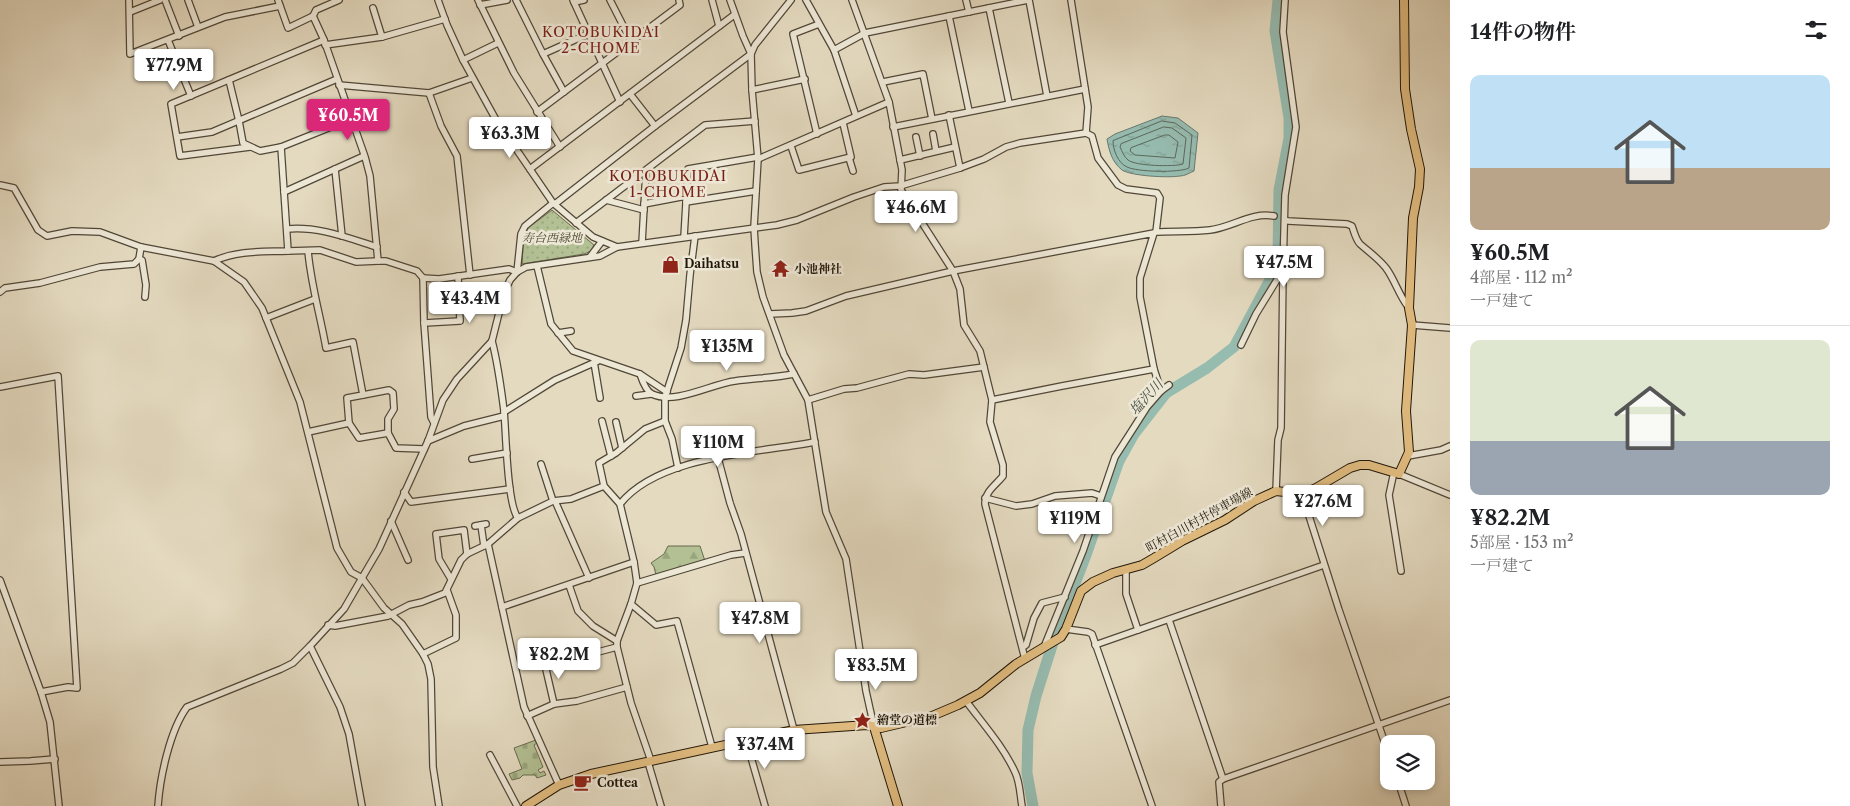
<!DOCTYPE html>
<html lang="ja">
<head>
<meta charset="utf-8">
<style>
	body { margin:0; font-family:"Libre Caslon Text","Noto Serif JP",serif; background:#f6f6f6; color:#202124; height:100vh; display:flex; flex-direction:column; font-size:19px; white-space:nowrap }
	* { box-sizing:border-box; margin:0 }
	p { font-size:16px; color:#757577 }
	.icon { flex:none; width:28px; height:28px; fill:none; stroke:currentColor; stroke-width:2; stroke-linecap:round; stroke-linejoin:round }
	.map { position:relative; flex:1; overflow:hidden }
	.panel { display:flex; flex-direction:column; background:#fff; width:400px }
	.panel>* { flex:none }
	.controls { position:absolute; left:1380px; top:735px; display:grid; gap:10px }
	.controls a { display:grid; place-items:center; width:55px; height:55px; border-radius:10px; background:#fff; box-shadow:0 2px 8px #0003; font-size:25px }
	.price { position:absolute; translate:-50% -42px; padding:0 11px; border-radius:5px; background:#fff; color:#222; font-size:16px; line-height:32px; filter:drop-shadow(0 1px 2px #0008) }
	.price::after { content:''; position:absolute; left:50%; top:30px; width:15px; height:11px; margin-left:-8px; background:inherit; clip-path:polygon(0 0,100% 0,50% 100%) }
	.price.on { background:#db2777; color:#fff }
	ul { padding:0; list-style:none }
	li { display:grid; align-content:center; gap:10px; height:265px; padding:0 20px }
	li+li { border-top:1px solid #e0e0e0 }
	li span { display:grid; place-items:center; height:155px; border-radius:10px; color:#555 }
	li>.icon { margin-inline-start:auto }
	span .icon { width:90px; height:90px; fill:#fffc; stroke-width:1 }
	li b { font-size:21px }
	h2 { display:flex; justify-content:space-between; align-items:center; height:60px; padding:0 20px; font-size:21px }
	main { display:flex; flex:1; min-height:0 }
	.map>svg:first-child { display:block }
	.grass { fill:url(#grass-dots); stroke:#696b4e }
	.forest { fill:url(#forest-firs); stroke:#696b4e }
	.cemetery { fill:url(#cemetery-stones); stroke:#696b4e }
	.water { fill:url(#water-ripples); stroke:#67796d }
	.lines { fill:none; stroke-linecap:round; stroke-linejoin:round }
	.shore { stroke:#5b685c; stroke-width:1 }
	.river { stroke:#96bbaf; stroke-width:11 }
	.minor-casing { stroke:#514737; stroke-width:8 }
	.major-casing { stroke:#201609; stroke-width:10 }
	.minor { stroke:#ede7d6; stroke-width:5.5 }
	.major { stroke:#e2bd80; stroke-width:8 }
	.labels { text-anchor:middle; stroke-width:5; stroke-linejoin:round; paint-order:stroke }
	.park-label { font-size:12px; font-style:italic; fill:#4c4932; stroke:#ede7d6 }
	.poi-label { font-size:12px; font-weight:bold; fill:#201609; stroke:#ede7d6; text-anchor:start }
	.street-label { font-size:12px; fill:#201609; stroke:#ede7d6 }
	.neighbourhood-label { font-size:14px; letter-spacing:1px; fill:#7a1f14; stroke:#ede7d6 }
	.water-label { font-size:14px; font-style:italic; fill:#495043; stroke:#ede7d6 }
</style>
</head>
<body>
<main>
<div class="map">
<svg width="1450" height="806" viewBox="0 0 1450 806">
	<defs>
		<pattern id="grass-dots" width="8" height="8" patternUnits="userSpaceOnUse" patternTransform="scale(1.25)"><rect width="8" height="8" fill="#b2c093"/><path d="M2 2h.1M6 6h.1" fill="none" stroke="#99a47d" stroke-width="1.8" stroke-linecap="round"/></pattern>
		<pattern id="forest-firs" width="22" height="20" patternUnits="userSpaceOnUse" patternTransform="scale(1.25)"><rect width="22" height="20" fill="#b2c093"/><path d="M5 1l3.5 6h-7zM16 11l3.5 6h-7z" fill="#99a47d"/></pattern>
		<pattern id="cemetery-stones" width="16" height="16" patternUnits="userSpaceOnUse" patternTransform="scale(1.25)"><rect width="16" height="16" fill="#b2c093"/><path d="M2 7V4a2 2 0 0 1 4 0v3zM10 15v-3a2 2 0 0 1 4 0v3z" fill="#99a47d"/></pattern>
		<pattern id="water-ripples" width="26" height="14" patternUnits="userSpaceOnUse" patternTransform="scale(1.25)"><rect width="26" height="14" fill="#96bbaf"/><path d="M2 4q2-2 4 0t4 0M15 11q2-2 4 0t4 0" fill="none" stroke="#81a095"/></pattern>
	</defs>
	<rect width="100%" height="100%" fill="#e4dac0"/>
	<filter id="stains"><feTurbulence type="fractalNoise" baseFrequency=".004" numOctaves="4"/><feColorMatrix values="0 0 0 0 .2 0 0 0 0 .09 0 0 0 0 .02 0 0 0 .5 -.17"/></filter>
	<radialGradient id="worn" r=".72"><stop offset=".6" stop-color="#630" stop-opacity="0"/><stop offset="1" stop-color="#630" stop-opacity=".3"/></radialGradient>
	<!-- grass -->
	<path class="grass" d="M552 210 594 245 591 251 584 254 522 264 523 246 528 228Z"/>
	<!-- forest -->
	<path class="forest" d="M668 546H700L705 561 656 575 654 567 651 563 664 554Z"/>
	<!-- cemetery -->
	<path class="cemetery" d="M536 740 537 743 534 745 543 767 538 770 540 773 544 771 546 775 537 778 535 775H523L520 778 512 780 509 774 522 769 514 748Z"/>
	<!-- water -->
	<path class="water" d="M1162 116 1178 118 1198 133 1194 171C1189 173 1185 176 1180 176 1168 178 1131 176 1122 170 1112 162 1109 151 1107 139L1115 134Z"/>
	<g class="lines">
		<!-- shore -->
		<g class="shore">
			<path d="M1162 121 1175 123 1192 135 1189 168C1179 173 1137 172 1127 167 1118 163 1113 150 1113 141Z"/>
			<path d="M1164 127 1172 128 1186 138 1183 164C1174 167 1135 166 1128 160 1124 157 1122 151 1120 147L1121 144Z"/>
			<path d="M1165 135H1169L1178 142 1175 158 1135 155 1130 151 1131 148Z"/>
		</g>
		<!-- river -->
		<path class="river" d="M1033 806 1027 773 1028 730 1036 696 1056 633 1086 555 1119 461 1134 434 1166 393 1207 368 1234 347 1272 276 1278 258 1279 190 1289 138V118L1275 31 1278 0"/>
		<defs>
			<g id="minor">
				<path d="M129 0 130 54 225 17 280 6"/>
				<path d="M165 0 179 36"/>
				<path d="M188 0 198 27"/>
				<path d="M278 0 288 28 313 16 316 10 339 0"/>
				<path d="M438 0 447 25 463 60 495 118 553 203 593 237 617 247"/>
				<path d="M478 0 514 73 560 147"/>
				<path d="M516 0 543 54 564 92"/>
				<path d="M573 0 620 102"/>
				<path d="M610 0 631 41"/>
				<path d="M712 0 719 26"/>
				<path d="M730 0 743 36 751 54"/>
				<path d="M791 0 755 45 751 54 752 90 758 159 754 227 755 244 757 272 763 297 784 355 808 400 824 500 826 512 846 559 866 691 874 727"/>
				<path d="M806 0 834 50 856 116"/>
				<path d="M852 0 889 102 902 170 901 190 953 271 960 289 964 325 980 351 992 400 990 422 1003 465V476C996 485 985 491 985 504L1025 659"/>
				<path d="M966 0 969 12"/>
				<path d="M1029 0 1047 96"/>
				<path d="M1071 0 1088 107 1086 133"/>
				<path d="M574 2 584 0"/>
				<path d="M480 5 507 0"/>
				<path d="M373 8 382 37"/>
				<path d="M989 8 1009 103"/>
				<path d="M130 12 160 0"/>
				<path d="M313 16 324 40 365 157 370 176 378 261H386L417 271 423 278 424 323 431 417 434 423"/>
				<path d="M949 16 969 111"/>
				<path d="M168 40 191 96"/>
				<path d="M325 45 382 37 445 19"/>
				<path d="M834 50 865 33 1028 0"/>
				<path d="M543 54 588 34"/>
				<path d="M463 60 498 43"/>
				<path d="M229 80 239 121 243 143 260 151 281 147 351 119"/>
				<path d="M883 82 923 74 932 119"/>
				<path d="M339 85 429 93"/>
				<path d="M752 90 805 79"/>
				<path d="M630 94 655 126"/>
				<path d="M537 112 680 5 679 0"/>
				<path d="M949 115 960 168"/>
				<path d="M893 127 1085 89"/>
				<path d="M817 134 793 34 819 24"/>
				<path d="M933 134 936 151"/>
				<path d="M177 137 212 132 337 79"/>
				<path d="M916 137 920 156"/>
				<path d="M791 146 799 170 851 157 843 123"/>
				<path d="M250 147 180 156 171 104 324 40"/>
				<path d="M849 158 853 171"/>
				<path d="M758 159 889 102"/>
				<path d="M900 160 955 147"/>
				<path d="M335 169 342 236"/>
				<path d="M530 169 734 15"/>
				<path d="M0 185 14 188 38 230 47 236 72 231 100 232 141 247 214 261 244 282 262 308 300 402 337 548 351 572 362 578 384 608 402 624 423 654 428 664 431 679 433 767 439 806"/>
				<path d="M284 192 364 156"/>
				<path d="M606 200 644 210"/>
				<path d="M686 202 756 191"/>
				<path d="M555 204 655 126 751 54"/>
				<path d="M644 204 686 196"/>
				<path d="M1285 220 1288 221 1347 224 1352 226C1354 232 1356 240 1360 244 1369 252 1378 258 1386 268 1395 280 1399 296 1409 308"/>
				<path d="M576 223 705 125 755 121"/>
				<path d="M287 229C318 226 348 238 377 247"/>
				<path d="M684 237 688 169 758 157"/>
				<path d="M642 243 646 171"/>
				<path d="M141 247 139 259 142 260 146 285 145 297"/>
				<path d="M288 251 320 250 356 262 378 261"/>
				<path d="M308 251C311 285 320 314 326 348L353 342 363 395 347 398 349 423 359 438 388 433 396 448 424 449"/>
				<path d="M590 257 602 241"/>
				<path d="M214 261C238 250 263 252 288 251L281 147"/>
				<path d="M537 266 551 324 573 351 640 374C642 380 646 391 652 394 676 405 711 384 735 381 755 378 774 378 794 374"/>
				<path d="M517 272 521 234 525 226 553 203"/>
				<path d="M470 275 457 156 441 126 429 93 472 78"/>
				<path d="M423 278 439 279 509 269 517 272"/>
				<path d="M0 292 5 288 40 283 100 267 134 264 139 259"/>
				<path d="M770 314 792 313 806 311 846 296 953 271 1154 233 1140 278V297L1154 369 1062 386 992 400"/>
				<path d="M266 318 315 299"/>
				<path d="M424 323 460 321 458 276"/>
				<path d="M1412 325 1450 328"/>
				<path d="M558 333 571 331"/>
				<path d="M492 341C498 364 501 387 504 411 506 431 507 505 518 518"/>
				<path d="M1241 345 1256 314 1283 270 1285 195 1296 127 1283 32 1285 0"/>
				<path d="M594 362 600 398"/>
				<path d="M1154 369 1161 391"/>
				<path d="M640 374 667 392"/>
				<path d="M0 387 58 376 77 688 68 687 41 692"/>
				<path d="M363 395 389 390 393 393 394 409 388 419V433"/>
				<path d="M636 396 651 394"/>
				<path d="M808 400 844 389 857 388 909 374 924 375 984 367"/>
				<path d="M504 412 555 380 598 361"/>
				<path d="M602 421 611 456"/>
				<path d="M616 422 622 448"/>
				<path d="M308 432 349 423"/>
				<path d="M428 441 464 426 504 416"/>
				<path d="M1408 456 1441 450 1450 446"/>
				<path d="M718 458 730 503 741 534 794 730"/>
				<path d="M472 459 507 453"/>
				<path d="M541 464 553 501"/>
				<path d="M678 468 672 439 665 421V397L681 348 686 320 690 275 695 236"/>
				<path d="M1394 472 1389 495 1401 571"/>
				<path d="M1399 474 1450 495"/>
				<path d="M1276 491 1278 440 1281 428 1283 272"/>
				<path d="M404 492 411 502 510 489"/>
				<path d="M1302 494 1339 610 1389 755"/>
				<path d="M985 498 1016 506 1032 504 1055 496 1092 493 1101 496"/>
				<path d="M555 501 589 578"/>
				<path d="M620 504C659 455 758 453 815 442"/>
				<path d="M391 521 408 560"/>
				<path d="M481 525 484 546"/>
				<path d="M475 526 486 524"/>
				<path d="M488 544 524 707 559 785"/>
				<path d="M1126 569V594L1138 630"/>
				<path d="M451 579 439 559 436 534 464 530 467 554"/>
				<path d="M0 580 41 692 50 722 59 806"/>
				<path d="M637 583 731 555 745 553"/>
				<path d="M569 585 578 611 593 626 617 641"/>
				<path d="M631 604 656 625 677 621 712 747"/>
				<path d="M502 607 634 562"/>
				<path d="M1169 620 1223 779"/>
				<path d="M328 625 335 626 388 616 409 605 422 602 445 593 461 560 467 554 488 544 518 518 553 501 571 499 604 486"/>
				<path d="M1066 629 1088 632 1092 634 1152 806"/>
				<path d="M1095 645 1324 565"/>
				<path d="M310 646 340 707 349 734 362 806"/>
				<path d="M1023 647 1026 645 1034 618 1042 603 1065 597"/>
				<path d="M1044 647 1083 551 1115 457 1147 407 1161 391 1169 385"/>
				<path d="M598 652 617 647"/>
				<path d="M423 654 456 638V615L447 590"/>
				<path d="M544 661 554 704"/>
				<path d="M966 701C983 724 1003 746 1015 772 1020 782 1020 795 1022 806"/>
				<path d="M527 716 554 704 577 701 627 687"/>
				<path d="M746 740 765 806"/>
				<path d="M490 755 517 806"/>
				<path d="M651 761 631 703 617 647V641L631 604 637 583 634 562 620 504 604 486 599 463 616 453 645 429 665 421"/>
				<path d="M0 762 30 761 55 759"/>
				<path d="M648 762 661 806"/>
				<path d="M1398 781 1406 806"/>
				<path d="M158 806C160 777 170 730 187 707L281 669 293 663 310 646 344 609 362 578 379 549 428 441 443 400 457 379 492 341 504 293 510 280 517 272 526 267 600 256 617 247 777 225 797 220 854 197 884 187 900 186 960 168 984 159 1006 147 1020 143 1086 133 1092 136 1098 158 1118 185 1126 189 1157 193 1160 198 1156 232C1174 231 1193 232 1210 230 1233 227 1251 212 1274 216"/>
				<path d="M1221 806 1219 782 1223 779 1450 700"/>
			</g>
			<g id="major">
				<path d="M874 727 898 806"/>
				<path d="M526 806 559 785 591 774 794 730 867 725 881 728 932 716 958 705 980 693 1016 664 1061 637 1066 629 1081 591 1093 582 1113 573 1142 565 1154 558 1182 541 1225 520 1254 501 1276 491 1302 494 1316 488 1350 468 1360 465H1369L1399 474 1409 452 1406 411 1412 325 1409 308 1413 218 1419 187 1420 169 1411 129 1405 89 1404 0"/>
			</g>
		</defs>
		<!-- minor casing -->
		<use href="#minor" class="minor-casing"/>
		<!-- major casing -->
		<use href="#major" class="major-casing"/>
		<!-- minor -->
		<use href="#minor" class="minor"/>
		<!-- major -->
		<use href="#major" class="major"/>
	</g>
	<!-- icons -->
	<defs>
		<symbol id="shop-bare" viewBox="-9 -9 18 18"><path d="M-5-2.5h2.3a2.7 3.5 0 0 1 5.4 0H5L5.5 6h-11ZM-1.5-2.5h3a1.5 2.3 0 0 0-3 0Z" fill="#8f2418" stroke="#ede7d6" stroke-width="2.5" paint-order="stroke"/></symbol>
		<symbol id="temple-bare" viewBox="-9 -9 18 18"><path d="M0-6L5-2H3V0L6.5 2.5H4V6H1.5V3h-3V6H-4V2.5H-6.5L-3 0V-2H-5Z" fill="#8f2418" stroke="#ede7d6" stroke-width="2.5" paint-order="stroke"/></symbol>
		<symbol id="sight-bare" viewBox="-9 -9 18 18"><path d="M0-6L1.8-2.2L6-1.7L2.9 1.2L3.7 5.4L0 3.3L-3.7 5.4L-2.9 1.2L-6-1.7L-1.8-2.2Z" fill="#8f2418" stroke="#ede7d6" stroke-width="2.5" paint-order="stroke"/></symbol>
		<symbol id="cafe-bare" viewBox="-9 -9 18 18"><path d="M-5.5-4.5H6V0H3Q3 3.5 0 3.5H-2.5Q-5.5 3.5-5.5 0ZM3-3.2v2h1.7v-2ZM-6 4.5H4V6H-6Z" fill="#8f2418" stroke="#ede7d6" stroke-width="2.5" paint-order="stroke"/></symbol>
	</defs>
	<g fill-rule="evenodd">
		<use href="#shop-bare" x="658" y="252" width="25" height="25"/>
		<use href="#temple-bare" x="768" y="256" width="25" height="25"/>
		<use href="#sight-bare" x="850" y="708" width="25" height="25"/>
		<use href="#cafe-bare" x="570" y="770" width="25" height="25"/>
	</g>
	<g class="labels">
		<!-- park labels -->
		<g class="park-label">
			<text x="552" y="242">寿台西緑地</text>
		</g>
		<!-- poi labels -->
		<g class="poi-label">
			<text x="684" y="268">Daihatsu</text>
			<text x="794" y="273">小池神社</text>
			<text x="877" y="724">繪堂の道標</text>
			<text x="597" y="787">Cottea</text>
		</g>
		<!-- street labels -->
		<g class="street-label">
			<text transform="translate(1199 520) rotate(-29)" y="4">町村白川村井停車場線</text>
		</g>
		<!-- neighbourhood labels -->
		<g class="neighbourhood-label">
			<text x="601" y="37">KOTOBUKIDAI<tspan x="601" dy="16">2-CHOME</tspan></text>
			<text x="668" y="181">KOTOBUKIDAI<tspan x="668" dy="16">1-CHOME</tspan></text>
		</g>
		<!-- water labels -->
		<g class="water-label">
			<text transform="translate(1146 397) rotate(-48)" y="5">塩沢川</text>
		</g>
	</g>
	<rect width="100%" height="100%" filter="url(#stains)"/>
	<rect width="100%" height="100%" fill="url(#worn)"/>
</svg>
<div class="controls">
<a><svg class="icon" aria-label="layers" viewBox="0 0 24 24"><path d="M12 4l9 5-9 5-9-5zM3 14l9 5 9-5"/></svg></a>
</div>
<b class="price" style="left:174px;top:91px">¥77.9M</b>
<b class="price on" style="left:348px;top:141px">¥60.5M</b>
<b class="price" style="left:510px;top:159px">¥63.3M</b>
<b class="price" style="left:916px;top:233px">¥46.6M</b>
<b class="price" style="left:1284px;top:288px">¥47.5M</b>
<b class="price" style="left:470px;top:324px">¥43.4M</b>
<b class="price" style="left:727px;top:372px">¥135M</b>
<b class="price" style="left:718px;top:468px">¥110M</b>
<b class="price" style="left:1323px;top:527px">¥27.6M</b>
<b class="price" style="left:1075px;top:544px">¥119M</b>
<b class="price" style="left:760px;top:644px">¥47.8M</b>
<b class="price" style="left:559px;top:680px">¥82.2M</b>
<b class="price" style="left:876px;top:691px">¥83.5M</b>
<b class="price" style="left:765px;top:770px">¥37.4M</b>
</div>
<section class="panel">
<h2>14件の物件<svg class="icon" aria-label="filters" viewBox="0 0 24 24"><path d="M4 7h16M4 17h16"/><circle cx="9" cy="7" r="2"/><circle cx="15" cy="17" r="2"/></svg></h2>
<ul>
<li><span style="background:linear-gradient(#bfe0f5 60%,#b9a48a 0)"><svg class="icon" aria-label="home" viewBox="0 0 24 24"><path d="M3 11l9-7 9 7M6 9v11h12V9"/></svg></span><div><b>¥60.5M</b><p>4部屋 · 112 m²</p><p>一戸建て</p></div></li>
<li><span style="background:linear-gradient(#dfe7d0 65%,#9aa5b1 0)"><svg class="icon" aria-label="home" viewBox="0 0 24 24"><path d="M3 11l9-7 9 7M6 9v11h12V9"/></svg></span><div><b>¥82.2M</b><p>5部屋 · 153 m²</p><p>一戸建て</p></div></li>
</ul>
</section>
</main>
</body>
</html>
